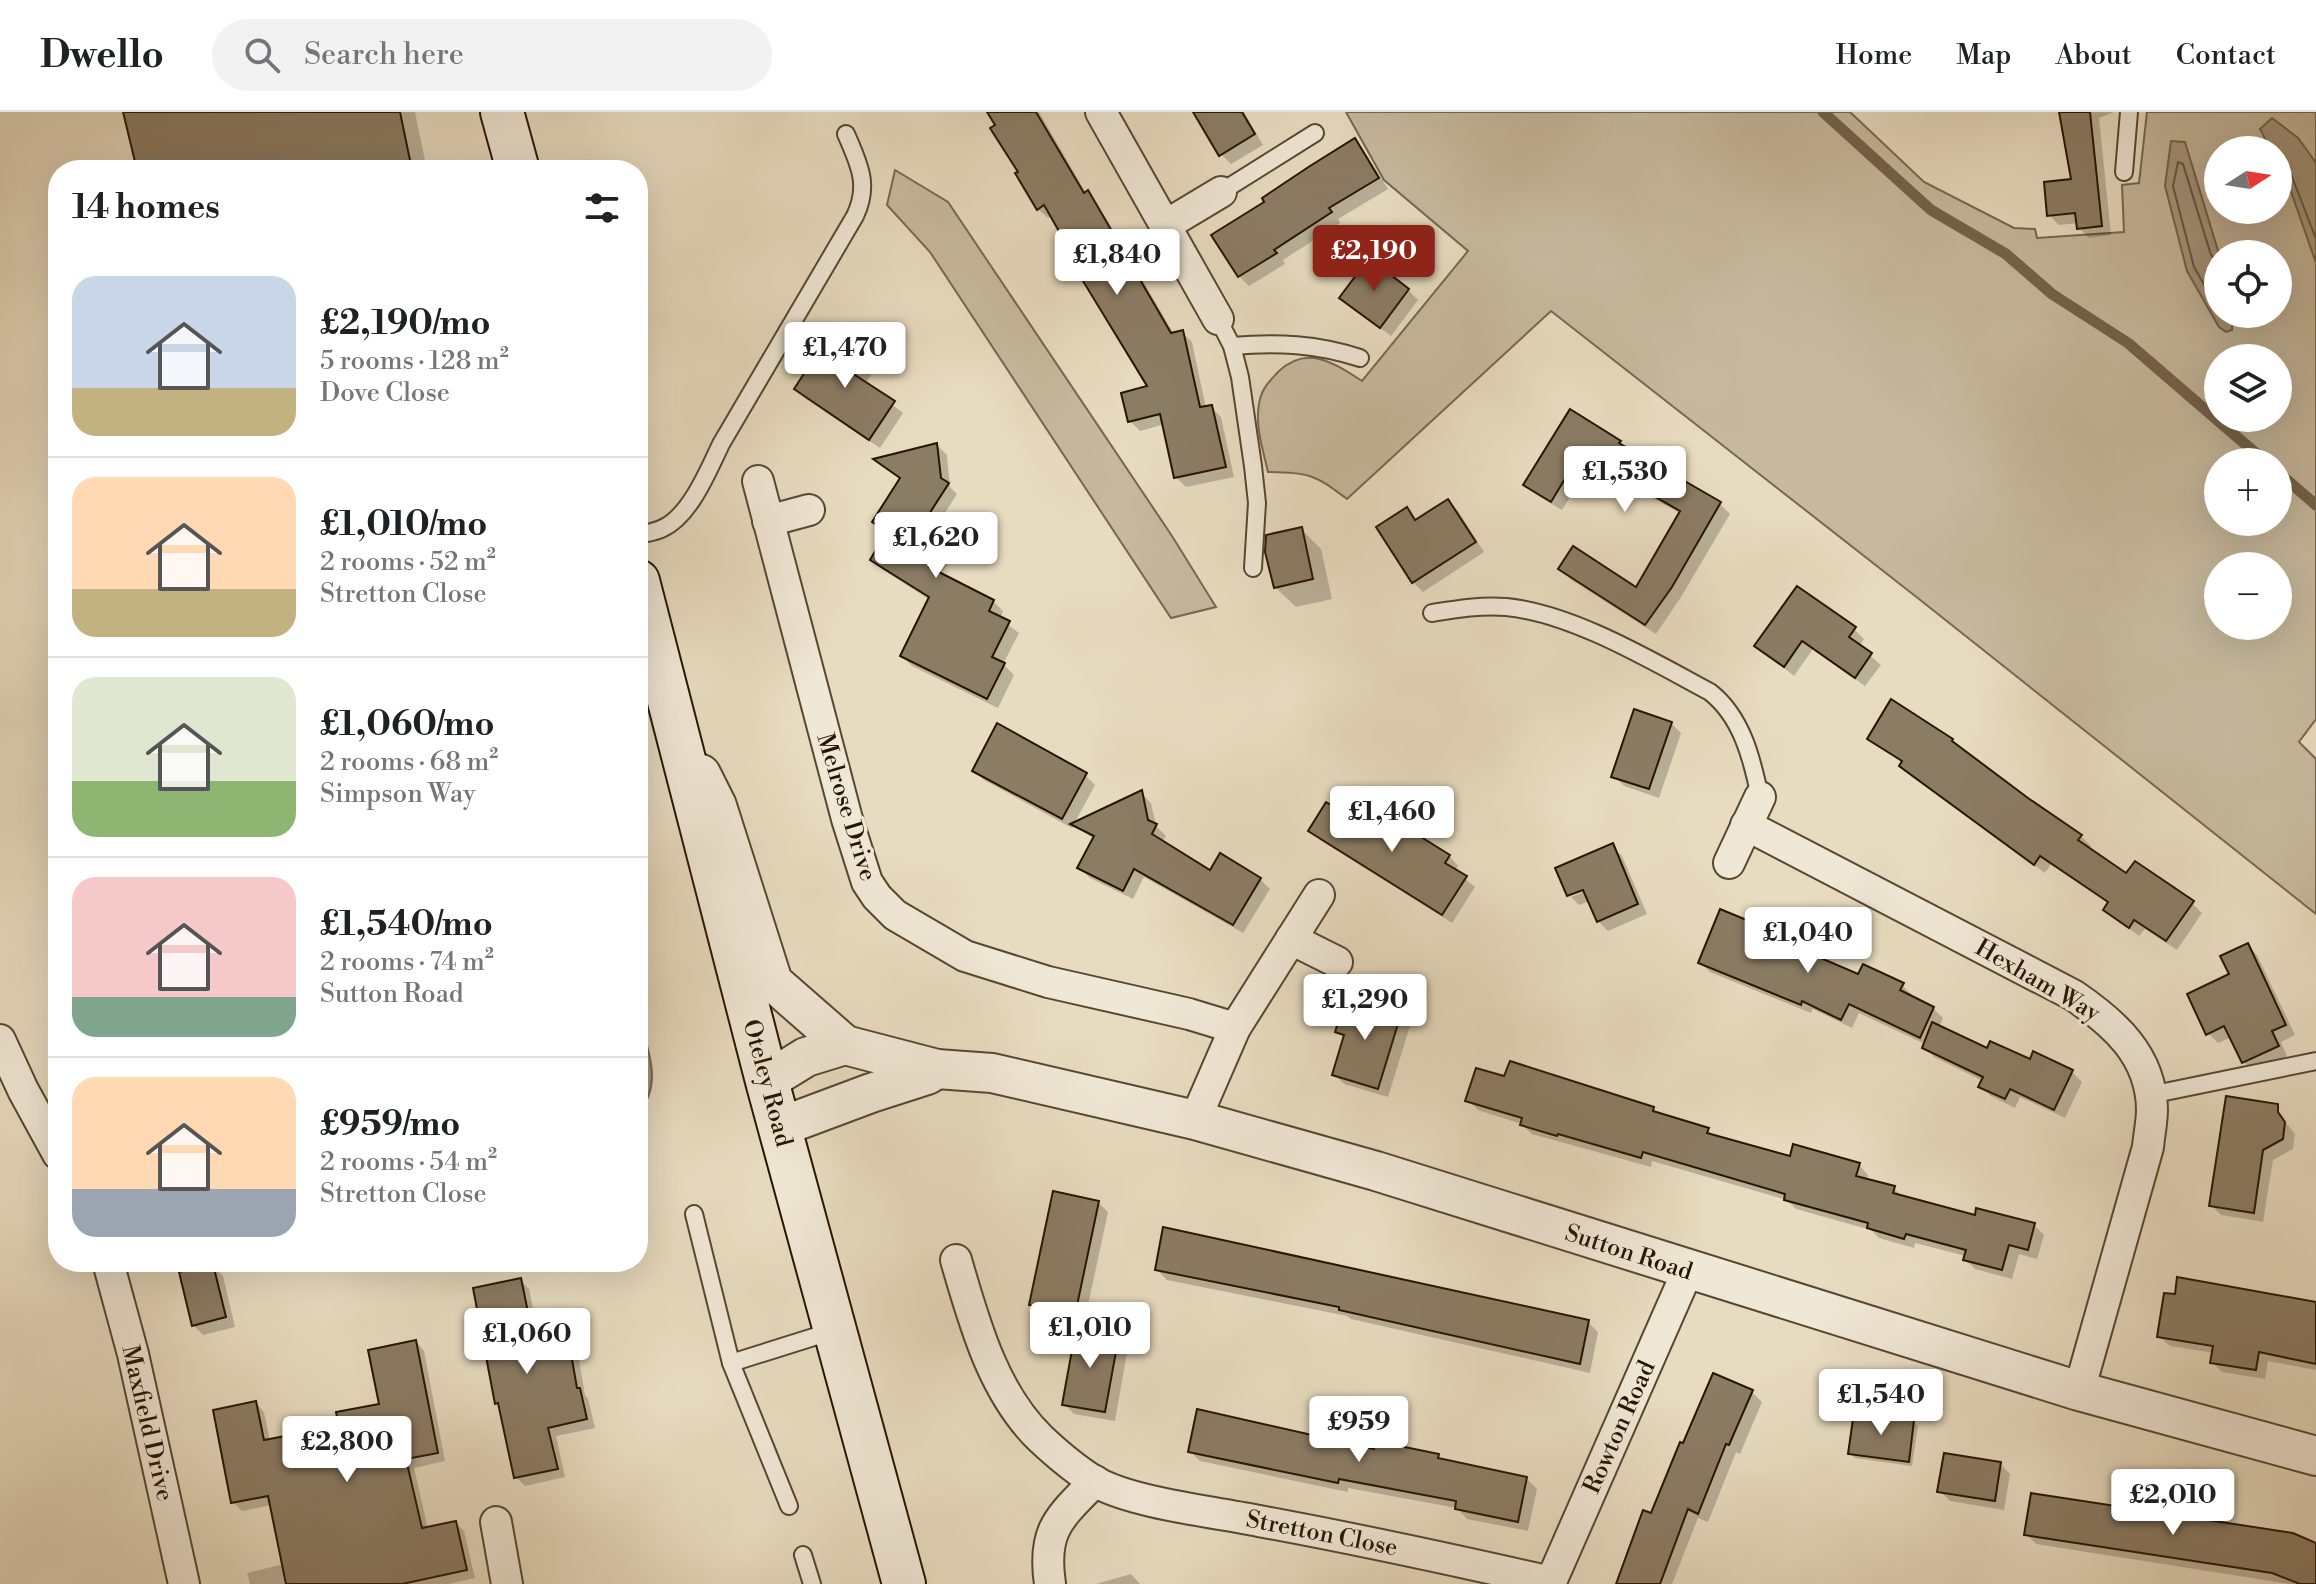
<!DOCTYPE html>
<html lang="en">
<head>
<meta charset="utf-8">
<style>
	body { margin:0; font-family:"Libre Bodoni",serif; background:#f2f2f2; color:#202124; height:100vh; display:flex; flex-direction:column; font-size:30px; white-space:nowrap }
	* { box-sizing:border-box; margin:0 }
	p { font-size:26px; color:#757577 }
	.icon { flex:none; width:44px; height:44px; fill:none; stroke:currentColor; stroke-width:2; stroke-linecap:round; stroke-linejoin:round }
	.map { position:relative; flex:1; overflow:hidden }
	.panel { position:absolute; left:48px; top:48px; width:600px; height:1112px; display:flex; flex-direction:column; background:#fff; border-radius:32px; box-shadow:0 8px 32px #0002 }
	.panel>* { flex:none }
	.needle { width:52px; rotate:78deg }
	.controls { position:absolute; left:2204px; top:24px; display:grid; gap:16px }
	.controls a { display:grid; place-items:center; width:88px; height:88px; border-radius:50%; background:#fff; box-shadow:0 8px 32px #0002; font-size:40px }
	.price { position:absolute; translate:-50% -68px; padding:0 18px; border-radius:8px; background:#fff; color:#222; font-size:26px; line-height:52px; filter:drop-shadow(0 2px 4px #0008) }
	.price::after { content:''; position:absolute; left:50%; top:48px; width:24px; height:18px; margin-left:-12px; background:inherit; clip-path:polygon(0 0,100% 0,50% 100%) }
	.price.current { background:#8f2418; color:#fff }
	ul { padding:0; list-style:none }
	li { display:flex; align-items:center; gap:24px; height:200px; padding:0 24px }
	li+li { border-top:2px solid #e0e0e0 }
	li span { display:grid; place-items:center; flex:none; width:224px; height:160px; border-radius:24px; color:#555 }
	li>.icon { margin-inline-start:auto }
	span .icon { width:96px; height:96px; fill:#fffc; stroke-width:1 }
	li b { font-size:34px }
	h2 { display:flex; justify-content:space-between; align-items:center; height:96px; padding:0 24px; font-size:34px }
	header { display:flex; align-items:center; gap:48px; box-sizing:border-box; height:112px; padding:0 40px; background:#fff; border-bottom:2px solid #e0e0e0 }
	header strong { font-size:38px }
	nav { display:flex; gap:44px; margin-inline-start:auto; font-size:28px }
	.search { width:560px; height:72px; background:#f2f2f2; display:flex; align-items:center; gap:20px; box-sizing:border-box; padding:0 28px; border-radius:44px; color:#757577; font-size:30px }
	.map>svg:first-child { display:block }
	.green { fill:#c7ba9f; stroke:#776850; stroke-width:2; fill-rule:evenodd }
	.water { fill:#a6987f; stroke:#73644c; stroke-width:2 }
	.shadow { fill:#0003 }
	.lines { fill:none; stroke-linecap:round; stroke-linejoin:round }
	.shore { stroke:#665640; stroke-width:2 }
	.stream { stroke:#73644c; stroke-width:11 }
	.building { fill:#8b7c64; stroke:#271500; stroke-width:2 }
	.service-casing { stroke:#574730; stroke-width:20 }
	.minor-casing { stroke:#574730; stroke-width:34 }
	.tertiary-casing { stroke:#574730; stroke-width:42 }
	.secondary-casing { stroke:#271500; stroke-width:46 }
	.service { stroke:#f0e8d6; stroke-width:16 }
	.minor { stroke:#f0e8d6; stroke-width:30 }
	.tertiary { stroke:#f0e8d6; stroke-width:38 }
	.secondary { stroke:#f0e8d6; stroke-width:42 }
	.labels { text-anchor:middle; stroke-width:7; stroke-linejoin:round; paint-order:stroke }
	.street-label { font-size:24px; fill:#271500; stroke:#f0e8d6 }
</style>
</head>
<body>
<header>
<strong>Dwello</strong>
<div class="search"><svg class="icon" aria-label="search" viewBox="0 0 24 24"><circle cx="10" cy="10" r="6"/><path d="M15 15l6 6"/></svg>Search here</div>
<nav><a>Home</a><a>Map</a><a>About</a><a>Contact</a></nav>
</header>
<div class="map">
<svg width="2316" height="1472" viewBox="0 0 2316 1472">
	<rect width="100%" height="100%" fill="#e8dcc0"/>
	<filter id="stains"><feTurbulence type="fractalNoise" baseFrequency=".0025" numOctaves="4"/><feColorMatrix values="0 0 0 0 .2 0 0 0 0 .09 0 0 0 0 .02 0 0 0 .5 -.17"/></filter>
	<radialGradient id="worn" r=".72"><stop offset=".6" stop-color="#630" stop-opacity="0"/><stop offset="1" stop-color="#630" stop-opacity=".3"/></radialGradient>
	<!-- green -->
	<g class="green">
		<path d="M1346 0H1850L1924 70 2014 116 2035 117 2037 126 2124 120 2122 73 2139 71 2147 0H2316V607L2299 630 2316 647V802L1919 487 1551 199 1347 387C1314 362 1310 361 1268 360 1263 338 1255 314 1259 292 1261 277 1269 270 1278 260 1307 232 1334 251 1362 269L1468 139 1384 68ZM2218 38H2278V98H2218ZM2218 142H2278V202H2218ZM2218 246H2278V306H2218ZM2218 350H2278V410H2218ZM2218 454H2278V514H2218Z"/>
		<path d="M895 58 948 90 1172 424 1216 495 1171 506 930 140 887 93Z"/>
	</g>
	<!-- water -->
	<g class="water">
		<path d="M2272 6 2298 26 2316 51V151L2289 74 2278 53V38H2271L2260 17Z"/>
		<path d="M2171 29 2185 30 2219 142 2218 202H2232V218L2226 220 2219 215 2187 159 2165 74Z"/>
		<path d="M638 899C646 937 665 968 638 1003Z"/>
	</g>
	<!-- shadow -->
	<g class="shadow">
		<path d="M125 0H415L427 58H139Z"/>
		<path d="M990 0H1039L1086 81 1097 91 1174 222 1183 221 1192 230 1206 296 1211 295 1221 305 1234 365 1186 375 1176 365 1165 312 1140 319 1130 309 1150 276 1052 104 1048 106 1038 97Z"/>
		<path d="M1196 0H1244L1263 33 1231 52 1221 42Z"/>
		<path d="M2061 0H2114L2099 6 2111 123 2089 126 2079 116V111L2059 113 2049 103 2073 69Z"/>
		<path d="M1354 29 1364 39 1388 77 1338 107 1340 111 1283 148 1285 152 1249 174 1239 164Z"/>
		<path d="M1408 178 1418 188 1391 224 1352 195Z"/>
		<path d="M866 245 876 255 865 272 903 301 880 336 806 287 796 277 832 251Z"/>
		<path d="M1570 299 1620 330 1627 338 1720 392 1730 402 1681 485 1656 522 1570 467 1561 457 1637 477 1681 402 1591 351 1562 398 1535 382 1525 372Z"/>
		<path d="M937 333 947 343 950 375 957 382 932 421 956 440 940 463 993 489 1003 499 1000 507 1019 521 1003 552 1014 563 998 596 912 554 902 544 930 488 883 458 873 448 893 439 899 430 874 410 902 367 877 348Z"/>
		<path d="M1448 389 1458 399 1484 440 1423 480 1413 470 1407 398 1418 409Z"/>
		<path d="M1301 417 1321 437 1332 487 1296 495 1275 475Z"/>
		<path d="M1854 517 1864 527 1859 534 1881 553 1865 574 1813 537 1794 564 1757 534Z"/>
		<path d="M1671 611 1681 621 1659 686 1624 674 1614 664Z"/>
		<path d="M1870 626 2027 687 2081 724 2091 734 2089 738 2127 764 2192 791 2202 801 2177 838 2145 817 2139 824 2105 798 2110 792 2051 752 2045 761 1911 664 1901 654 1903 651Z"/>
		<path d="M974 658 1085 663 1095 673 1074 712 1141 681 1151 691 1156 714 1166 724 1162 731 1211 760 1260 767 1270 777 1243 821 1144 765 1133 787 1090 766 1080 756 1094 727 1074 713 1072 716 984 668Z"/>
		<path d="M1360 713 1449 744 1458 754 1455 759 1475 775 1452 811 1320 728 1311 719Z"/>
		<path d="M1612 734 1622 744 1647 802 1608 819 1598 809 1590 789 1579 793 1571 785 1593 776 1592 772 1571 781V785L1558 757Z"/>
		<path d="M1789 828 1799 838 1858 865 1902 873 1912 883 1911 886 1933 896 1943 906 1939 916 1988 939 2072 960 2082 970 2065 1006 2020 985 2015 996 1991 984 1981 974 1983 969 1934 945 1924 935 1925 932 1859 901 1852 916 1813 897 1811 901 1710 860 1700 850Z"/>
		<path d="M2247 833 2257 843 2295 923 2281 930 2287 944 2254 960 2244 950 2232 925 2218 931 2208 921 2231 863Z"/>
		<path d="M1400 903 1410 914 1388 985 1344 972 1334 962 1345 927 1338 920Z"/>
		<path d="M1468 988 1653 996 1660 1003 1707 1017 1715 1025 1791 1047 1859 1053 1868 1063 1866 1069 1894 1076 1903 1086 1976 1105 2034 1113 2044 1123 2037 1147 2019 1142 2012 1167 1975 1157 1965 1147 1966 1144 1915 1131 1914 1136 1879 1126 1871 1118 1796 1097 1787 1088 1652 1049 1651 1055 1532 1022 1521 1012 1478 998Z"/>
		<path d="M2272 993 2295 1022 2293 1037 2273 1048 2263 1110 2221 1103 2211 1093Z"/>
		<path d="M1098 1090 1108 1100 1084 1212 1041 1203 1031 1193Z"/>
		<path d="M213 1154 223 1164 235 1215 203 1223 193 1213Z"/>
		<path d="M1157 1158 1588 1210 1598 1220 1590 1261 1351 1207 1347 1204 1167 1168Z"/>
		<path d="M520 1168 529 1177 538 1221 566 1215 575 1224 585 1283 588 1287 595 1316 556 1324 565 1365 525 1374 516 1365 501 1295 497 1291Z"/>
		<path d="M2316 1191V1258L2268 1249 2265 1267 2222 1260 2212 1250 2214 1241 2170 1234 2159 1224Z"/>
		<path d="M1118 1225 1128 1235 1115 1309 1074 1302 1064 1292Z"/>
		<path d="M416 1230 424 1239 445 1349 414 1356 428 1417 456 1411 464 1419 475 1466 448 1472H250L247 1461 284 1452 272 1393 242 1399 233 1390 256 1291 264 1300 270 1329 341 1316 382 1294Z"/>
		<path d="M1752 1280 1762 1290 1740 1342 1736 1340 1708 1410 1698 1406 1672 1472H1618L1684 1333Z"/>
		<path d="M1913 1310 1918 1314 1912 1354 1855 1346 1851 1342Z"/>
		<path d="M1190 1339H1375L1438 1344 1444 1349 1526 1366 1537 1377 1528 1419 1467 1407 1457 1396 1348 1376V1380L1200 1349Z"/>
		<path d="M2000 1352 2010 1362 2004 1398 1950 1389 1940 1379Z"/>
		<path d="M2026 1422 2316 1433V1472H2289L2036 1432Z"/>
		<path d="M1131 1462 1140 1472H1096Z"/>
	</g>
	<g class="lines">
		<!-- shore -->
		<g class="shore">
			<path d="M2278 51 2284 52 2289 57 2316 127"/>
			<path d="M2218 150 2211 143 2183 52 2178 50 2173 74 2194 155 2218 197"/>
		</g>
		<!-- stream -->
		<g class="stream">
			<path d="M1823 0 1931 98 2006 142 2052 182 2128 231 2266 350"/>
			<path d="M2278 360 2316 393"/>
		</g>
	</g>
	<!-- building -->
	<g class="building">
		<path d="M123 0H400L412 58H323L322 51 292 58H137Z"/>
		<path d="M987 0H1036L1084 81 1088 78 1171 221 1183 218 1200 295 1212 293 1226 355 1174 366 1160 302 1128 310 1121 281 1147 274 1072 151 1076 149 1044 93 1037 98 1015 61 1018 60 990 16 995 13Z"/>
		<path d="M1193 0H1242L1255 22 1219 44Z"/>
		<path d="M2059 0H2090L2102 114 2077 117 2075 101 2047 104 2044 70 2071 67Z"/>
		<path d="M1355 26 1379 66 1329 96 1332 100 1274 138 1277 141 1238 165 1211 123 1264 90 1262 86 1310 54Z"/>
		<path d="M1369 146 1409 177 1380 216 1339 186Z"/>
		<path d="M845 228 868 244 855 263 895 289 869 328 794 277 818 240 831 248Z"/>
		<path d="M1570 297 1621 329 1619 331 1721 390 1672 475 1645 513 1558 457 1573 434 1636 475 1680 399 1580 342 1551 390 1523 373Z"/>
		<path d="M937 331 941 366 949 371 922 413 947 428 929 455 994 488 989 499 1010 509 992 545 1005 551 987 587 900 544 929 485 870 448 880 431 892 437 898 427 872 410 900 366 873 347Z"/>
		<path d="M1448 387 1476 430 1412 471 1376 415 1407 395 1415 408Z"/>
		<path d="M1302 415 1313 467 1274 476 1265 440 1266 423Z"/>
		<path d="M1797 474 1856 515 1849 525 1872 541 1855 566 1802 529 1784 555 1754 534Z"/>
		<path d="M1891 587 1953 627 1952 629 2028 686 2082 723 2078 728 2126 761 2135 749 2194 789 2166 829 2134 808 2129 816 2103 798 2108 790 2040 744 2034 753 1899 654 1902 649 1867 627Z"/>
		<path d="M1634 597 1672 610 1649 677 1611 665Z"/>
		<path d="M997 611 1087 661 1062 707 972 659Z"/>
		<path d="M1142 678 1148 708 1157 712 1152 722 1210 758 1220 741 1261 766 1233 813 1134 757 1123 779 1077 756 1094 724 1070 712Z"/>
		<path d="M1326 690 1359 710 1370 693 1450 743 1445 751 1467 764 1442 803 1308 719Z"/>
		<path d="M1613 731 1638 792 1597 810 1583 778 1567 784 1555 756Z"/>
		<path d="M1720 797 1790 826 1788 832 1858 862 1863 852 1904 871 1900 878 1934 895 1920 926 1849 892 1841 908 1802 889 1801 893 1698 851Z"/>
		<path d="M2248 831 2286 913 2272 919 2279 934 2242 951 2224 914 2206 923 2187 882 2229 862 2220 844Z"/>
		<path d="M1346 885 1401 902 1378 977 1332 963 1344 923 1335 920Z"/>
		<path d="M1932 910 1987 936 1990 929 2030 947 2033 939 2073 958 2054 998 2010 977 2005 987 1978 975 1983 965 1922 936Z"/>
		<path d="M1510 949 1654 995 1653 999 1709 1016 1707 1021 1790 1044 1793 1032 1860 1051 1856 1064 1895 1074 1893 1081 1975 1103 1976 1096 2035 1111 2028 1138 2009 1133 2002 1158 1963 1148 1966 1138 1906 1122 1904 1127 1867 1116 1868 1111 1784 1088 1785 1082 1643 1040 1641 1046 1558 1022 1557 1024 1520 1013 1522 1006 1465 989 1476 956 1504 964Z"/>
		<path d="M2226 984 2278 992V1000L2285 1010 2283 1027 2263 1038 2254 1101 2209 1094Z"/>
		<path d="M1053 1079 1099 1089 1075 1203 1029 1193Z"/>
		<path d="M1163 1115 1589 1208 1580 1252 1339 1198V1195L1155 1158Z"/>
		<path d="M213 1152 226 1205 192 1214 179 1160Z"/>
		<path d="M2177 1165 2316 1190V1252L2259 1240 2256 1258 2210 1251 2213 1234 2157 1225 2164 1181 2175 1182Z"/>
		<path d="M521 1166 532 1220 566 1213 577 1276H580L587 1307 548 1316 558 1357 514 1366 498 1291 495 1292 473 1176Z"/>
		<path d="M1076 1216 1119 1223 1105 1300 1062 1293Z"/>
		<path d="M416 1228 438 1341 406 1347 422 1416 456 1409 467 1458 402 1472H286L268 1384 231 1391 213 1298 256 1289 264 1328 339 1314 336 1300 379 1292 368 1238Z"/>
		<path d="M1713 1261 1753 1278 1729 1333 1726 1332 1698 1402 1688 1397 1660 1472H1616L1643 1398 1651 1401 1680 1330 1683 1331Z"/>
		<path d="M1197 1297 1374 1337 1375 1329 1439 1342 1438 1346 1527 1365 1518 1410 1455 1397 1456 1389 1339 1367 1338 1371 1188 1340Z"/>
		<path d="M1854 1300 1914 1308 1909 1350 1848 1342Z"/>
		<path d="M1944 1341 2001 1350 1995 1389 1937 1380Z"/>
		<path d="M2031 1381 2293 1421 2316 1431V1472H2300L2272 1461 2024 1423Z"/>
	</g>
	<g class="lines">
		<defs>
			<g id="service">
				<path d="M2124 60 2129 0"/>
				<path d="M1221 80 1315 21"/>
				<path d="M1218 207 1232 234 1240 265 1253 354 1257 391 1253 456"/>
				<path d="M1232 234C1277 230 1317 232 1360 246"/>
				<path d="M638 423C646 421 656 420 663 416 690 404 709 357 721 332L855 104C870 73 859 52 846 22"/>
				<path d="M1432 501C1457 497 1481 493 1506 495 1572 501 1652 549 1710 580 1742 605 1752 647 1760 685"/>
				<path d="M2150 983 2316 949"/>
				<path d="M694 1102 731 1251 789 1394"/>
				<path d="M731 1251 836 1218"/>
				<path d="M803 1443 812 1472"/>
			</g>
			<g id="minor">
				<path d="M1101 0 1218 207"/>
				<path d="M1166 113 1221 80"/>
				<path d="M758 369 847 707 867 770 877 785 895 803 965 844 1048 870 1189 902 1235 916"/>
				<path d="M768 409 809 398"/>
				<path d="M1746 713 2073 883C2114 911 2151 943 2152 997 2152 1010 2149 1023 2148 1035L2079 1279"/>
				<path d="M1729 751 1760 685"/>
				<path d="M1291 827 1337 850"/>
				<path d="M0 928 23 978 58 1042"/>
				<path d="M1195 1008 1235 916 1319 783"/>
				<path d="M956 1148C974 1210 993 1281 1041 1327 1056 1341 1076 1358 1094 1369 1131 1391 1215 1400 1259 1409 1357 1427 1454 1448 1551 1470"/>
				<path d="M108 1150 133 1242 184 1472"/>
				<path d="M496 1410 507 1472"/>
				<path d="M1050 1472C1042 1418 1059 1406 1095 1369"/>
				<path d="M1550 1472 1688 1158"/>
			</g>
			<g id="tertiary">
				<path d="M701 662 717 694 773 870 845 933"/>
				<path d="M767 969 806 945 845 933 937 957 992 961 1195 1008 1376 1059 2079 1279 2316 1344"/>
				<path d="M780 1015 871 981 927 963 937 957"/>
			</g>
			<g id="secondary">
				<path d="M502 0 518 58"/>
				<path d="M638 469 767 969 904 1472"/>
			</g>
		</defs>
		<!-- service casing -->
		<use href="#service" class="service-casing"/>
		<!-- minor casing -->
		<use href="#minor" class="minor-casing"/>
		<!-- tertiary casing -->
		<use href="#tertiary" class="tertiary-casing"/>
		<!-- secondary casing -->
		<use href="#secondary" class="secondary-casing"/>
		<!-- service -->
		<use href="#service" class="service"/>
		<!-- minor -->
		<use href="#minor" class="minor"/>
		<!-- tertiary -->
		<use href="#tertiary" class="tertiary"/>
		<!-- secondary -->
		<use href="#secondary" class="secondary"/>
	</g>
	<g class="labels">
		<!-- street labels -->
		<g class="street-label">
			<text transform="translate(847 695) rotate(73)" y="8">Melrose Drive</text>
			<text transform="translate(2038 868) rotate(30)" y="8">Hexham Way</text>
			<text transform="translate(768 971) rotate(75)" y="8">Oteley Road</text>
			<text transform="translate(1629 1140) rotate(18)" y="8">Sutton Road</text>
			<text transform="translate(148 1311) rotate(77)" y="8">Maxfield Drive</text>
			<text transform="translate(1619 1315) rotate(-66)" y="8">Rowton Road</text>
			<text transform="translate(1322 1421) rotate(11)" y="8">Stretton Close</text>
		</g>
	</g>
	<rect width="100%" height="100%" filter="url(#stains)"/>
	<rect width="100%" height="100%" fill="url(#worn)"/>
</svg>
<div class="controls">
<a><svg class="needle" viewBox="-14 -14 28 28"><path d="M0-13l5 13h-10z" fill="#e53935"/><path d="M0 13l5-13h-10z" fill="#757577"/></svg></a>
<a><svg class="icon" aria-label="locate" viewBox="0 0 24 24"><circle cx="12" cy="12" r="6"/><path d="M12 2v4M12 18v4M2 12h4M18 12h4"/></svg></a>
<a><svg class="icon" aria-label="layers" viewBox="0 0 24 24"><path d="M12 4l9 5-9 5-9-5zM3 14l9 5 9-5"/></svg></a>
<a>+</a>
<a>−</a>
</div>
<b class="price current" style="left:1374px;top:181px">£2,190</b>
<b class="price" style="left:1117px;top:185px">£1,840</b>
<b class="price" style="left:845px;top:278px">£1,470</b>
<b class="price" style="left:1625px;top:402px">£1,530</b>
<b class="price" style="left:936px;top:468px">£1,620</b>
<b class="price" style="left:1392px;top:742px">£1,460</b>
<b class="price" style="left:1808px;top:863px">£1,040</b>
<b class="price" style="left:1365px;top:930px">£1,290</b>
<b class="price" style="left:1090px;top:1258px">£1,010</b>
<b class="price" style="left:527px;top:1264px">£1,060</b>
<b class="price" style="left:1881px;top:1325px">£1,540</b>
<b class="price" style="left:1359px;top:1352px">£959</b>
<b class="price" style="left:347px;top:1372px">£2,800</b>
<b class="price" style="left:2173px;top:1425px">£2,010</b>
<section class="panel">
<h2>14 homes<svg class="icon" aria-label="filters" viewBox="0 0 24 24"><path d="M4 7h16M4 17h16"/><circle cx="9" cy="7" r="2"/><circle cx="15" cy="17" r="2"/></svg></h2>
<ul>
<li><span style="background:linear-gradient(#c9d6e8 70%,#c2b280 0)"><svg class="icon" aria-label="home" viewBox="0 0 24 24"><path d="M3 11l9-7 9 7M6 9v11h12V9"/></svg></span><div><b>£2,190/mo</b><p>5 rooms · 128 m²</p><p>Dove Close</p></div></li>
<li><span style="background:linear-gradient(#ffd9b3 70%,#c2b280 0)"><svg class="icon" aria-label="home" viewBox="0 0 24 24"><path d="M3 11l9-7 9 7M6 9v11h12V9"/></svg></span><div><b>£1,010/mo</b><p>2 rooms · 52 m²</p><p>Stretton Close</p></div></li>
<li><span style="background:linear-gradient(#dfe7d0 65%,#8fb573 0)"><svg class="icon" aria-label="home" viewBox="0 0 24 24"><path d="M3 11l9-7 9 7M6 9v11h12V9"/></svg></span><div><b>£1,060/mo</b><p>2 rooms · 68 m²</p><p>Simpson Way</p></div></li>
<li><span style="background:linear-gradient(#f6c9c9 75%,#7fa58c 0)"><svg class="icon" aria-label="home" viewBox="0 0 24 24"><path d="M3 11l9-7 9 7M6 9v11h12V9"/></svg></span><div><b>£1,540/mo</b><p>2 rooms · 74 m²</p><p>Sutton Road</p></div></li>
<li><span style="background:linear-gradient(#ffd9b3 70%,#9aa5b1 0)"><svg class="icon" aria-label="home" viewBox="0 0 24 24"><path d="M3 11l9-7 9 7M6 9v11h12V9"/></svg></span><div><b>£959/mo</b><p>2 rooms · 54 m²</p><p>Stretton Close</p></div></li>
</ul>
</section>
</div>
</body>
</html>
